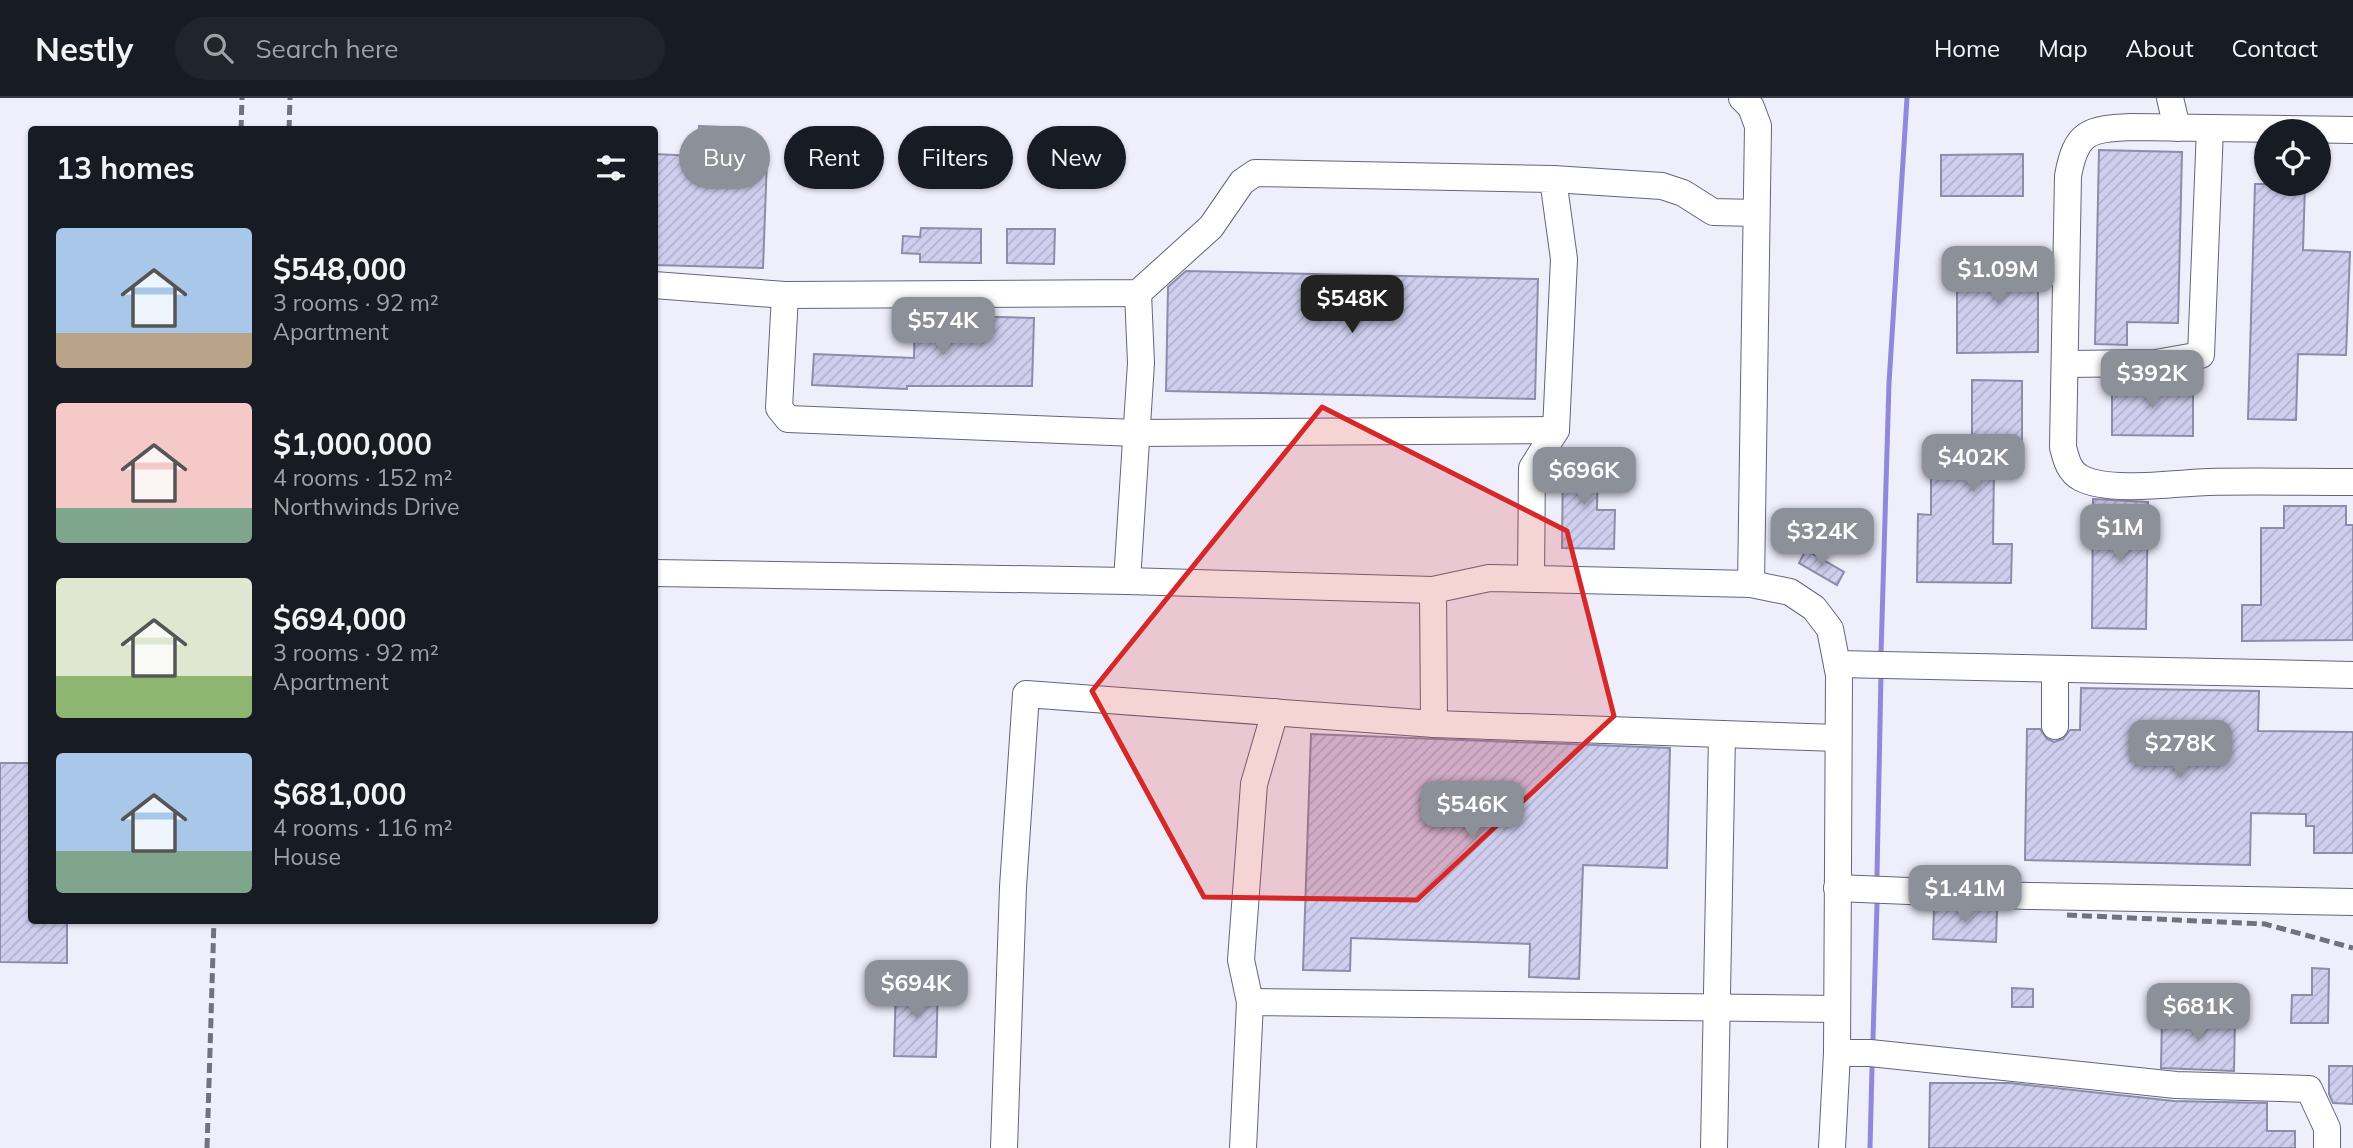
<!DOCTYPE html>
<html lang="en">
<head>
<meta charset="utf-8">
<style>
	body { margin:0; font-family:Mulish,sans-serif; background:#20242c; color:#f1f3f6; height:100vh; display:flex; flex-direction:column; font-size:26px; white-space:nowrap }
	* { box-sizing:border-box; margin:0 }
	p { font-size:23px; color:#9ea1a6 }
	.icon { flex:none; width:38px; height:38px; fill:none; stroke:currentColor; stroke-width:2; stroke-linecap:round; stroke-linejoin:round }
	.map { position:relative; flex:1; overflow:hidden }
	.sheet { position:absolute; left:28px; top:28px; width:630px; height:798px; display:flex; flex-direction:column; background:#171b24; border-radius:7px; box-shadow:0 2px 5px #0004 }
	.sheet>* { flex:none }
	.guide { position:absolute; left:679px; top:28px; width:665px; height:63px; display:flex; gap:14px }
	.buttons { position:absolute; left:2254px; top:21px; display:grid; gap:14px }
	.buttons a { display:grid; place-items:center; width:77px; height:77px; border-radius:50%; background:#171b24; box-shadow:0 2px 5px #0004; font-size:35px }
	.price { position:absolute; translate:-50% -60px; padding:0 16px; border-radius:14px; background:#8c9099; color:#fff; font-size:23px; line-height:46px; filter:drop-shadow(0 2px 4px #0008) }
	.price::after { content:''; position:absolute; left:50%; top:42px; width:21px; height:16px; margin-left:-10px; background:inherit; clip-path:polygon(0 0,100% 0,50% 100%) }
	.price.selected { background:#222; color:#fff }
	ul { padding:0; list-style:none }
	li { display:flex; align-items:center; gap:21px; height:175px; padding:0 28px }
	li span { display:grid; place-items:center; flex:none; width:196px; height:140px; border-radius:7px; color:#555 }
	li>.icon { margin-inline-start:auto }
	span .icon { width:84px; height:84px; fill:#fffc; stroke-width:1 }
	li b { font-size:30px }
	h2 { display:flex; justify-content:space-between; align-items:center; height:84px; padding:0 28px; font-size:30px }
	.tag { padding:0 24px; border-radius:32px; background:#171b24; box-shadow:0 2px 5px #0004; font-size:24px; line-height:63px }
	.tag.selected { background:#8c9099; color:#fff }
	header { display:flex; align-items:center; gap:42px; box-sizing:border-box; height:98px; padding:0 35px; background:#171b24; border-bottom:2px solid #363941 }
	header strong { font-size:33px }
	nav { display:flex; gap:38px; margin-inline-start:auto; font-size:24px }
	.search { width:490px; height:63px; background:#20242c; display:flex; align-items:center; gap:18px; box-sizing:border-box; padding:0 24px; border-radius:38px; color:#9ea1a6; font-size:26px }
	.map>svg:first-child { display:block }
	.lines { fill:none; stroke-linecap:round; stroke-linejoin:round }
	.stream { stroke:#9088db; stroke-width:5 }
	.building { fill:url(#building-hatch); stroke:#8d8ca9; stroke-width:2 }
	.minor-casing { stroke:#65647f; stroke-width:28 }
	.minor { stroke:#fff; stroke-width:26 }
	.rail { stroke:#72727f; stroke-width:5; stroke-dasharray:10 5; stroke-linecap:butt }
	.marked { fill:#d62828; fill-opacity:0.2; stroke:#d62828; stroke-width:5; stroke-linejoin:round }
</style>
</head>
<body>
<header>
<strong>Nestly</strong>
<div class="search"><svg class="icon" aria-label="search" viewBox="0 0 24 24"><circle cx="10" cy="10" r="6"/><path d="M15 15l6 6"/></svg>Search here</div>
<nav><a>Home</a><a>Map</a><a>About</a><a>Contact</a></nav>
</header>
<div class="map">
<svg width="2353" height="1050" viewBox="0 0 2353 1050">
	<defs>
		<pattern id="building-hatch" width="6" height="6" patternUnits="userSpaceOnUse" patternTransform="scale(1.75)"><rect width="6" height="6" fill="#cfceee"/><path d="M-1 1l2-2M0 6l6-6M5 7l2-2" fill="none" stroke="#b2b1cd"/></pattern>
	</defs>
	<rect width="100%" height="100%" fill="#efeffc"/>
	<g class="lines">
		<!-- stream -->
		<g class="stream">
			<path d="M1881 556 1889 285 1907 0"/>
			<path d="M1877 777 1881 576"/>
			<path d="M1873 941 1877 806"/>
			<path d="M1870 1050 1872 970"/>
		</g>
	</g>
	<!-- building -->
	<g class="building">
		<path d="M699 28 721 29 720 60 767 61 763 170 654 167V56L698 58Z"/>
		<path d="M2099 52 2182 54 2178 225 2127 224V247L2095 246Z"/>
		<path d="M2023 56V98H1941V57Z"/>
		<path d="M2255 86H2305L2303 152 2350 154 2346 257 2298 256 2296 322 2248 321Z"/>
		<path d="M921 130 981 131V165L920 164V156L902 155 903 138 920 139Z"/>
		<path d="M1055 131 1054 166 1007 165V131Z"/>
		<path d="M2038 160V254L1957 255V161Z"/>
		<path d="M1186 173 1538 181 1535 301 1166 293 1168 189Z"/>
		<path d="M915 217 1034 220 1032 288H907V291L812 287 814 256 914 260Z"/>
		<path d="M1972 282 2022 283V368H1994L1993 446H2012L2011 485 1917 484 1918 416 1931 417V377L1952 378V345L1972 346Z"/>
		<path d="M2112 285 2193 286V338L2112 337Z"/>
		<path d="M1563 357 1598 358 1597 412H1615L1614 451 1562 450Z"/>
		<path d="M2093 401 2148 404 2146 531 2092 530Z"/>
		<path d="M2284 408H2346V427H2353V542L2242 543V507H2261V430H2284Z"/>
		<path d="M1806 452 1844 474 1837 487 1799 465Z"/>
		<path d="M2081 590 2259 593 2258 633 2353 634V755H2314V728H2306V716L2251 715 2250 767 2025 762 2027 631H2040L2047 641 2054 644 2063 641 2070 632H2080Z"/>
		<path d="M1311 636 1670 650 1667 770 1583 767 1579 881 1529 879 1530 846 1351 840 1350 873 1303 872Z"/>
		<path d="M0 665H32V822H67V865L0 864Z"/>
		<path d="M1934 810 1997 812 1996 844 1933 841Z"/>
		<path d="M2312 870 2329 871 2328 925H2291L2292 897H2312Z"/>
		<path d="M896 885 938 886 936 959 894 958Z"/>
		<path d="M2012 890 2033 891V909H2012Z"/>
		<path d="M2162 918 2235 920 2234 973 2161 970Z"/>
		<path d="M2329 968H2353V1006L2333 1005 2329 996Z"/>
		<path d="M1930 985H2010L2174 1003 2267 1005V1033H2295V1050H1929Z"/>
	</g>
	<g class="lines">
		<defs>
			<g id="minor">
				<path d="M1742 0 1751 9 1758 28 1751 486"/>
				<path d="M2170 0 2177 30"/>
				<path d="M2353 32 2131 29C2088 31 2076 34 2068 78L2063 349C2066 361 2069 374 2081 380 2109 395 2176 385 2208 384 2257 383 2305 384 2353 384"/>
				<path d="M1553 81 1662 88 1683 95 1713 114 1756 115"/>
				<path d="M654 187 785 197 1138 195 1211 129 1242 84 1255 75 1553 81 1564 161 1556 332 1532 370 1531 480"/>
				<path d="M785 197 779 310 788 321 1136 335 1556 332"/>
				<path d="M2065 266 2156 265 2201 257 2210 30"/>
				<path d="M654 475 1127 483 1433 492 1489 480 1751 486 1790 494 1814 510 1830 531 1839 577 1837 955 1832 1050"/>
				<path d="M1127 483 1141 265 1138 195"/>
				<path d="M1433 492 1434 626"/>
				<path d="M1837 566 2353 577"/>
				<path d="M2055 571V628"/>
				<path d="M1837 790 2028 798 2353 804"/>
				<path d="M1250 904 1241 862 1254 686 1275 614"/>
				<path d="M1837 955H1870L2176 987 2309 991 2327 1030V1050"/>
				<path d="M1004 1050 1013 789 1026 596 1434 626 1838 640"/>
				<path d="M1243 1050 1250 904 1837 911"/>
				<path d="M1714 1050 1722 637"/>
			</g>
		</defs>
		<!-- minor casing -->
		<use href="#minor" class="minor-casing"/>
		<!-- minor -->
		<use href="#minor" class="minor"/>
		<!-- rail -->
		<g class="rail">
			<path d="M241 32 242 0"/>
			<path d="M289 32 290 0"/>
			<path d="M2067 817 2265 826 2353 850"/>
			<path d="M207 1050 214 822"/>
		</g>
	</g>
	<!-- marked area -->
	<path class="marked" d="M1322 309 1567 433 1614 618 1417 802 1204 799 1092 593Z"/>
</svg>
<div class="buttons">
<a><svg class="icon" aria-label="locate" viewBox="0 0 24 24"><circle cx="12" cy="12" r="6"/><path d="M12 2v4M12 18v4M2 12h4M18 12h4"/></svg></a>
</div>
<b class="price" style="left:1998px;top:208px">$1.09M</b>
<b class="price selected" style="left:1352px;top:237px">$548K</b>
<b class="price" style="left:943px;top:259px">$574K</b>
<b class="price" style="left:2152px;top:312px">$392K</b>
<b class="price" style="left:1973px;top:396px">$402K</b>
<b class="price" style="left:1584px;top:409px">$696K</b>
<b class="price" style="left:2120px;top:466px">$1M</b>
<b class="price" style="left:1822px;top:470px">$324K</b>
<b class="price" style="left:2180px;top:682px">$278K</b>
<b class="price" style="left:1472px;top:743px">$546K</b>
<b class="price" style="left:1965px;top:827px">$1.41M</b>
<b class="price" style="left:916px;top:922px">$694K</b>
<b class="price" style="left:2198px;top:945px">$681K</b>
<div class="guide">
<a class="tag selected">Buy</a>
<a class="tag">Rent</a>
<a class="tag">Filters</a>
<a class="tag">New</a>
</div>
<section class="sheet">
<h2>13 homes<svg class="icon" aria-label="filters" viewBox="0 0 24 24"><path d="M4 7h16M4 17h16"/><circle cx="9" cy="7" r="2"/><circle cx="15" cy="17" r="2"/></svg></h2>
<ul>
<li><span style="background:linear-gradient(#a9c7e8 75%,#b9a48a 0)"><svg class="icon" aria-label="home" viewBox="0 0 24 24"><path d="M3 11l9-7 9 7M6 9v11h12V9"/></svg></span><div><b>$548,000</b><p>3 rooms · 92 m²</p><p>Apartment</p></div></li>
<li><span style="background:linear-gradient(#f6c9c9 75%,#7fa58c 0)"><svg class="icon" aria-label="home" viewBox="0 0 24 24"><path d="M3 11l9-7 9 7M6 9v11h12V9"/></svg></span><div><b>$1,000,000</b><p>4 rooms · 152 m²</p><p>Northwinds Drive</p></div></li>
<li><span style="background:linear-gradient(#dfe7d0 70%,#8fb573 0)"><svg class="icon" aria-label="home" viewBox="0 0 24 24"><path d="M3 11l9-7 9 7M6 9v11h12V9"/></svg></span><div><b>$694,000</b><p>3 rooms · 92 m²</p><p>Apartment</p></div></li>
<li><span style="background:linear-gradient(#a9c7e8 70%,#7fa58c 0)"><svg class="icon" aria-label="home" viewBox="0 0 24 24"><path d="M3 11l9-7 9 7M6 9v11h12V9"/></svg></span><div><b>$681,000</b><p>4 rooms · 116 m²</p><p>House</p></div></li>
</ul>
</section>
</div>
</body>
</html>
